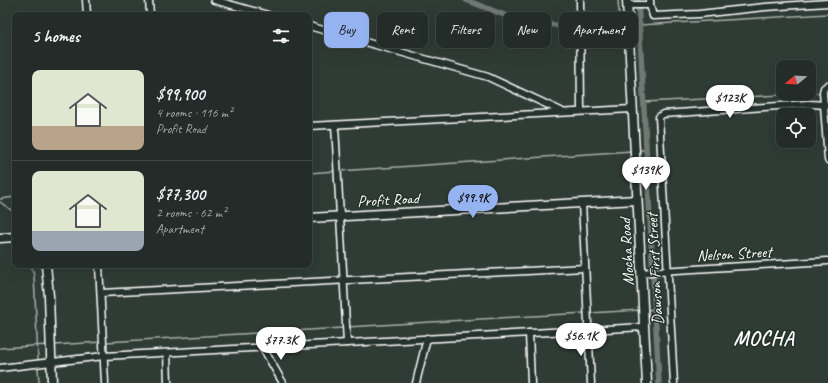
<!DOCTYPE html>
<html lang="en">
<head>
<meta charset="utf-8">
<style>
	body { margin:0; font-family:Caveat,sans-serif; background:#2b3430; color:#f1f3f6; height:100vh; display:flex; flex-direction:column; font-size:15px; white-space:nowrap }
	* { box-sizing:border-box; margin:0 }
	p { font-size:13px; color:#a3a7a8 }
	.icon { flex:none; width:22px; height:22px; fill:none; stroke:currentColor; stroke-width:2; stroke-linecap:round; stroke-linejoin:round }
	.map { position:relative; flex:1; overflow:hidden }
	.details { position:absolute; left:12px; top:12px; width:300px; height:256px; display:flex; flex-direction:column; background:#232c28; border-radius:8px; box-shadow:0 4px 16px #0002,0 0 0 1px #404845 }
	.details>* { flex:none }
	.top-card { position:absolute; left:324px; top:12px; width:380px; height:36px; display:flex; gap:8px }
	.needle { width:26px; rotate:252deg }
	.controls { position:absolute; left:776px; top:60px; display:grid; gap:8px }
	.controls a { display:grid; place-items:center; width:40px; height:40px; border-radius:8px; background:#232c28; box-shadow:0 4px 16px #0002,0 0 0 1px #404845; font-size:20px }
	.price { position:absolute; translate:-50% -34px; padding:0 9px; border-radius:14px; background:#fff; color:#222; font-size:13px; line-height:26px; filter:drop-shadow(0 1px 2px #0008) }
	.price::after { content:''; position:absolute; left:50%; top:24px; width:12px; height:9px; margin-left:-6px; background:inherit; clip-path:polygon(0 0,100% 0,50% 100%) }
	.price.selected { background:#95b2f1; color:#111 }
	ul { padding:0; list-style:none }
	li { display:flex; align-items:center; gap:12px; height:100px; padding:0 20px }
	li+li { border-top:1px solid #404845 }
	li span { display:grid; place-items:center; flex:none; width:112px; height:80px; border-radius:8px; color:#555 }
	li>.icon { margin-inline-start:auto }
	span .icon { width:48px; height:48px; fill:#fffc; stroke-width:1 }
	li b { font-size:17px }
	h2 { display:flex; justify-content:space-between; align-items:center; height:48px; padding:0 20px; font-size:17px }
	.pill { padding:0 14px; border-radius:8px; background:#232c28; box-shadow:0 4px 16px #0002,0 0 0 1px #404845; font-size:14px; line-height:36px }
	.pill.selected { background:#95b2f1; color:#111 }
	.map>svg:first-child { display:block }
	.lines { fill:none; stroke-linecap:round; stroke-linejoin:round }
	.stream { stroke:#a9afac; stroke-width:1.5 }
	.canal { stroke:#707975; stroke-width:5.5 }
	.minor-casing { stroke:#fff; stroke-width:9 }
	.tertiary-casing { stroke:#fff; stroke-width:11 }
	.minor { stroke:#26332d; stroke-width:6 }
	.tertiary { stroke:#26332d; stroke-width:8 }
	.labels { text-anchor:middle; stroke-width:3; stroke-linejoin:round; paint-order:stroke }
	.street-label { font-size:16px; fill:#fff; stroke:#26332d }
	.district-label { font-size:20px; font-weight:bold; letter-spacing:1px; fill:#fff; stroke:#26332d }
</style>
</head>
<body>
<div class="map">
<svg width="828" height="383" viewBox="0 0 828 383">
	<rect width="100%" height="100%" fill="#2f3b35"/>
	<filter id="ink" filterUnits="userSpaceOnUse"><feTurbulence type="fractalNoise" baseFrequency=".025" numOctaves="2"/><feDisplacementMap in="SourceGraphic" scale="8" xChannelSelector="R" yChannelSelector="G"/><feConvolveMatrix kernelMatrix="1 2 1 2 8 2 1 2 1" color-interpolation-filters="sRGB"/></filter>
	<g filter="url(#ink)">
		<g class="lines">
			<!-- stream -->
			<g class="stream">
				<path d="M618 0 620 27"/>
				<path d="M640 25 828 14"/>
				<path d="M644 102 821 93"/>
				<path d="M638 150H646"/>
				<path d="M339 171 632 151"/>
				<path d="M309 173 335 171"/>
				<path d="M0 199 15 197"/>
				<path d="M0 202 15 213"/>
				<path d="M31 265 34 275 38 359"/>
				<path d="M647 310 655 309"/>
				<path d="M589 313 641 310"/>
				<path d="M347 327 585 313"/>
				<path d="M106 342 343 328"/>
				<path d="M54 345 102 342"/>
				<path d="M0 348 48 345"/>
				<path d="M38 368 39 383"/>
			</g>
			<!-- canal -->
			<g class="canal">
				<path d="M466 0 507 16 571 28"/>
				<path d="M638 0 659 383"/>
				<path d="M632 26 640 25"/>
				<path d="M586 28 624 27"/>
			</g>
			<defs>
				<g id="minor">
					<path d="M86 0 87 15"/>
					<path d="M149 0 150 15"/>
					<path d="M214 0 268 15"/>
					<path d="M580 0 581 111"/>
					<path d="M650 0V5L653 16 699 14 765 7 828 3"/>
					<path d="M627 5H650"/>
					<path d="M309 26 488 77 561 111"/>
					<path d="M828 85 824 88 823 92 828 160"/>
					<path d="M335 125 347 343"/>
					<path d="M309 126 632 109"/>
					<path d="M582 203 591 383"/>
					<path d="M99 265 105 383"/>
					<path d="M641 273 660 271 828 261"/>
					<path d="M101 293 585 268"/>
					<path d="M529 333 531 383"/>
					<path d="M263 348 283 383"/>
					<path d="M167 353 168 383"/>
					<path d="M0 368 104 356 644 327"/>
					<path d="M416 383 427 338"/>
					<path d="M674 383 659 117 663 114 808 104 828 105"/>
				</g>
				<g id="tertiary">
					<path d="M627 0 647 383"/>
					<path d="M309 218 637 200"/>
					<path d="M0 238 15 237"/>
					<path d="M46 265 49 296 52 383"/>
				</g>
			</defs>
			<!-- minor casing -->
			<use href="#minor" class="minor-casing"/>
			<!-- tertiary casing -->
			<use href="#tertiary" class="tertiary-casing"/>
			<!-- minor -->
			<use href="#minor" class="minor"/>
			<!-- tertiary -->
			<use href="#tertiary" class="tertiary"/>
		</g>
	</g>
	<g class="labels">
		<!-- street labels -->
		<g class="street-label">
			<text transform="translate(388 199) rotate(-3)" y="6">Profit Road</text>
			<text transform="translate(626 252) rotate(-93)" y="6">Mocha Road</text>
			<text transform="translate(734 253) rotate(-3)" y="6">Nelson Street</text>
			<text transform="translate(654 269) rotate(-93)" y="6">Dawson First Street</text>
		</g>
		<!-- district labels -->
		<g class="district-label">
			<text x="764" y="345">MOCHA</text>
		</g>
	</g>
</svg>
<div class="controls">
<a><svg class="needle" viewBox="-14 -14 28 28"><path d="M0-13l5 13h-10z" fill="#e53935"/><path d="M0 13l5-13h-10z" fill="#a3a7a8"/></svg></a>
<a><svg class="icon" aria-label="locate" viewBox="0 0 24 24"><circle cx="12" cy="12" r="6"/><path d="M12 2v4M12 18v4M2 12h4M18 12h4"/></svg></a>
</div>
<b class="price" style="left:730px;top:119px">$123K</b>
<b class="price" style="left:646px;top:191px">$139K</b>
<b class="price selected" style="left:473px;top:219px">$99.9K</b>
<b class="price" style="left:581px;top:357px">$56.1K</b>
<b class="price" style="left:281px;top:361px">$77.3K</b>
<div class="top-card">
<a class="pill selected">Buy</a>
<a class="pill">Rent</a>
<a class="pill">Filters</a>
<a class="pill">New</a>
<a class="pill">Apartment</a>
</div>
<section class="details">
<h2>5 homes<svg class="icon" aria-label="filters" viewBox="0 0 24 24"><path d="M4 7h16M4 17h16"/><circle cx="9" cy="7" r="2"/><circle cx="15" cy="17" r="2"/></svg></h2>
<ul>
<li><span style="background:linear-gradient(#dfe7d0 70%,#b9a48a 0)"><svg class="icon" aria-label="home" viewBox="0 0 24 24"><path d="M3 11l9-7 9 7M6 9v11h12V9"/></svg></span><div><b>$99,900</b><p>4 rooms · 116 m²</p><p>Profit Road</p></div></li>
<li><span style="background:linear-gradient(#dfe7d0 75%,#9aa5b1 0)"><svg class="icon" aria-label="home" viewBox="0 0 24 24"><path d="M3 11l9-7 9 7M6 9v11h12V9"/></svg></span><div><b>$77,300</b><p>2 rooms · 62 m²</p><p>Apartment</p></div></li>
</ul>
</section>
</div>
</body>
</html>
